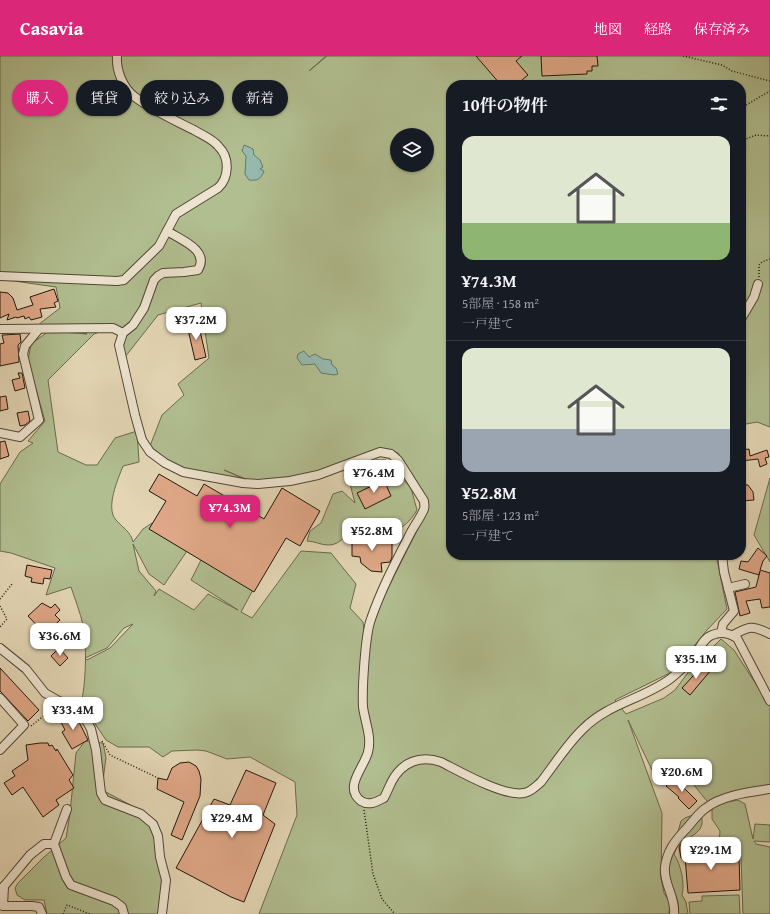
<!DOCTYPE html>
<html lang="ja">
<head>
<meta charset="utf-8">
<style>
	body { margin:0; font-family:"Gentium Book Plus","Noto Serif JP",serif; background:#242831; color:#f1f3f6; height:100vh; display:flex; flex-direction:column; font-size:15px; white-space:nowrap }
	* { box-sizing:border-box; margin:0 }
	p { font-size:13px; color:#9ea1a6 }
	.icon { flex:none; width:22px; height:22px; fill:none; stroke:currentColor; stroke-width:2; stroke-linecap:round; stroke-linejoin:round }
	.map { position:relative; flex:1; overflow:hidden }
	.side { position:absolute; left:446px; top:24px; width:300px; height:480px; display:flex; flex-direction:column; background:#171b24; border-radius:16px; box-shadow:0 1px 3px #0004 }
	.side>* { flex:none }
	.hud { position:absolute; left:12px; top:24px; width:374px; height:36px; display:flex; gap:8px }
	.fabs { position:absolute; left:390px; top:72px; display:grid; gap:8px }
	.fabs a { display:grid; place-items:center; width:44px; height:44px; border-radius:50%; background:#171b24; box-shadow:0 1px 3px #0004; font-size:20px }
	.price { position:absolute; translate:-50% -34px; padding:0 9px; border-radius:8px; background:#fff; color:#222; font-size:13px; line-height:26px; filter:drop-shadow(0 1px 2px #0008) }
	.price::after { content:''; position:absolute; left:50%; top:24px; width:12px; height:9px; margin-left:-6px; background:inherit; clip-path:polygon(0 0,100% 0,50% 100%) }
	.price.active { background:#db2777; color:#fff }
	ul { padding:0; list-style:none }
	li { display:grid; align-content:center; gap:8px; height:212px; padding:0 16px }
	li+li { border-top:1px solid #363941 }
	li span { display:grid; place-items:center; height:124px; border-radius:12px; color:#555 }
	li>.icon { margin-inline-start:auto }
	span .icon { width:72px; height:72px; fill:#fffc; stroke-width:1 }
	li b { font-size:17px }
	h2 { display:flex; justify-content:space-between; align-items:center; height:48px; padding:0 16px; font-size:17px }
	.tag { padding:0 14px; border-radius:18px; background:#171b24; box-shadow:0 1px 3px #0004; font-size:14px; line-height:36px }
	.tag.active { background:#db2777; color:#fff }
	header { display:flex; align-items:center; gap:24px; box-sizing:border-box; height:56px; padding:0 20px; background:#db2777; color:#fff }
	header strong { font-size:19px }
	nav { display:flex; gap:22px; margin-inline-start:auto; font-size:14px }
	.map>svg:first-child { display:block }
	.green { fill:#b1be90; stroke:#696a4e; fill-rule:evenodd }
	.water { fill:#95b9ad; stroke:#67786c }
	.building { fill:#e0a888; stroke:#21160b }
	.lines { fill:none; stroke-linecap:round; stroke-linejoin:round }
	.minor-casing { stroke:#524636; stroke-width:10 }
	.path { stroke:#21160b; stroke-width:1.5; stroke-dasharray:1 2; stroke-linecap:butt }
	.minor { stroke:#ede4cf; stroke-width:8 }
</style>
</head>
<body>
<header>
<strong>Casavia</strong>
<nav><a>地図</a><a>経路</a><a>保存済み</a></nav>
</header>
<div class="map">
<svg width="770" height="858" viewBox="0 0 770 858">
	<rect width="100%" height="100%" fill="#e4d6b5"/>
	<filter id="stains"><feTurbulence type="fractalNoise" baseFrequency=".005" numOctaves="4"/><feColorMatrix values="0 0 0 0 .2 0 0 0 0 .09 0 0 0 0 .02 0 0 0 .5 -.17"/></filter>
	<radialGradient id="worn" r=".72"><stop offset=".6" stop-color="#630" stop-opacity="0"/><stop offset="1" stop-color="#630" stop-opacity=".3"/></radialGradient>
	<!-- green -->
	<g class="green">
		<path d="M0 0H326L309 15 327 0H770V371L757 366 741 369V29H451V499H716L727 553 707 574 674 615 615 644 626 658 664 642 675 634 690 614 721 583 734 594 770 650V729L708 746C696 734 685 710 665 711 661 711 656 713 652 714L628 664 662 757 661 821 664 837 670 847 669 858H259L297 759 295 726 250 701 227 703 206 695 197 694 172 695 163 701 149 691H118L106 684 81 647C86 630 87 586 83 569 80 556 75 543 71 531L46 539 55 512 11 497 0 495V428L20 396 33 387 28 385 45 365 28 305 31 288 49 275 87 278 38 269 60 252 56 231 0 223ZM397 79H427V109H397ZM201 247 209 302 178 328 184 339 162 359 150 390 183 416 244 423 224 414 258 428 309 419 380 392 398 397 428 445V453L385 538 373 567 367 602 363 566 350 552 356 528 331 497 301 495 252 562 241 556 254 532 201 504 191 524 238 554 208 538 194 554 159 533 154 540 156 535 139 515 133 488 149 518 164 529 187 495 152 467 143 473 133 486C131 476 123 472 116 464 105 452 118 423 123 410L139 406 137 375 115 382 97 409H86L58 396 48 324 94 278 118 270 125 301 158 259ZM133 568 110 592 87 604 85 602 107 592 124 572Z"/>
		<path d="M376 404H386L411 432 417 454C410 466 399 477 384 477 376 477 368 472 360 473 347 473 342 490 328 489 321 489 314 485 307 485L310 475 321 467 333 438 342 435 355 447 347 417Z"/>
		<path d="M770 422V506L754 479Z"/>
		<path d="M85 685 103 687 106 702 103 724 104 735 138 753 153 768 165 824 161 858H47L44 844H25L17 839 15 832 18 827 44 801 66 782 70 757 76 697Z"/>
		<path d="M738 744 745 748 753 783 755 768 770 769V786L754 785 756 788 770 791V858H743L741 801 738 796 719 788 720 775 712 763V752L728 746Z"/>
		<path d="M698 757 702 758V768L700 773 695 778 678 789 674 798C681 809 685 827 682 839L686 846 688 858H677L668 812 681 765 685 762Z"/>
		<path d="M739 839 740 858H690L689 846 702 845V840Z"/>
	</g>
	<!-- water -->
	<g class="water">
		<path d="M244 89 253 93 254 99 260 104 263 111 260 113 264 115C261 123 258 125 249 124L245 118 246 100 242 95Z"/>
		<path d="M304 295 309 301 315 298 323 303 331 304 332 309 336 312 338 318 334 319 321 317 315 308 302 309 297 302 298 298Z"/>
	</g>
	<!-- building -->
	<g class="building">
		<path d="M476 0H522L516 5 528 19 516 29H501Z"/>
		<path d="M541 0H597L598 10H592V15H587V18L542 20Z"/>
		<path d="M54 233 58 245 54 247 56 251 40 253 42 261 31 264 29 261 25 263 24 260 17 262 16 261 7 264 9 258 0 262V236L8 237 13 242 17 254 33 249 30 241Z"/>
		<path d="M198 266 206 301 195 304 187 269Z"/>
		<path d="M20 278 21 286 18 289 19 306 0 310V288L4 287 2 279Z"/>
		<path d="M18 317H22L25 332 15 335 12 324 20 322Z"/>
		<path d="M6 340 8 353 0 355V341Z"/>
		<path d="M28 355 30 365 25 369 20 370 17 357Z"/>
		<path d="M5 385 9 400 0 403V386Z"/>
		<path d="M749 393 750 400 767 394 769 401 765 402 767 408 760 411 758 403 741 405V394Z"/>
		<path d="M159 418 197 440 204 428 264 463 282 432 320 455 300 490 286 482 254 536 149 473 166 445 149 435Z"/>
		<path d="M384 424 391 440 365 453 357 437Z"/>
		<path d="M741 429H748L753 436 754 444 741 445Z"/>
		<path d="M352 481 373 484H392V501L390 506 381 507 382 516 371 515 361 507 360 501 352 500Z"/>
		<path d="M758 492 767 500 763 505 760 514 770 517V551L762 552 760 543 746 545 750 557 740 560 735 536 756 531 760 515 759 519 739 513 741 505 748 506Z"/>
		<path d="M27 509 52 514 50 523 44 522 43 528 31 526 32 522 25 520Z"/>
		<path d="M42 547 51 552 55 548 60 554 55 559 60 564 45 578 28 560Z"/>
		<path d="M59 592 68 602 60 610 51 600Z"/>
		<path d="M704 608 711 614 690 639 682 632Z"/>
		<path d="M0 612 39 654 28 665 0 635Z"/>
		<path d="M74 656 88 684 72 693 62 676 65 674 60 664Z"/>
		<path d="M40 687H48L49 690 52 689 56 695 57 693 73 719 69 724 74 732 56 744 59 749 43 761 23 731 12 739 4 727 15 720 12 715 28 704 26 689Z"/>
		<path d="M189 706 196 710 199 715 201 723 200 740 182 784 171 779 184 746 157 733 158 722 167 724 172 712 180 707Z"/>
		<path d="M246 714 276 727 263 759 275 768 244 846 231 841 176 812 214 743 230 749Z"/>
		<path d="M674 722 697 745 689 753 678 742 679 741 666 730Z"/>
		<path d="M696 788 697 799 737 797 738 801H739L740 834 688 837 685 801 681 802 679 791 680 789Z"/>
	</g>
	<g class="lines">
		<defs>
			<g id="minor">
				<path d="M167 175C181 184 210 194 198 214L184 216 163 217 158 220 154 224 144 252 133 269 123 277 119 289 135 359 142 384 150 396 165 407 183 416 243 427 258 428 290 425 318 419 380 396 391 398 398 404 424 445C424 448 425 450 424 453 420 463 413 471 409 480 395 507 381 534 371 563 365 579 362 634 363 651 365 666 372 681 368 696 364 712 343 731 361 745 369 750 376 746 384 742 387 736 389 731 392 725 402 706 420 699 441 706 459 715 504 741 524 737 531 736 536 730 541 726 554 709 568 687 583 673 607 648 643 643 670 623 679 616 689 606 696 597 701 590 704 582 712 579 721 575 729 577 737 582L770 645"/>
				<path d="M0 220 117 225 124 224 159 190 176 158 218 132C229 122 230 102 219 91 213 83 202 79 194 74 174 64 152 54 135 41 123 32 116 15 117 0"/>
				<path d="M741 263 754 241 758 228"/>
				<path d="M0 273 113 272 123 277"/>
				<path d="M0 377 20 381 39 364 23 298 25 290 39 273"/>
				<path d="M728 532 745 528"/>
				<path d="M721 577 723 568 734 555 724 516 722 499"/>
				<path d="M733 579C750 570 752 569 770 578"/>
				<path d="M0 592 26 613 45 637 59 645 75 650 81 655 91 673 96 694 101 737 105 744 141 758 153 768 158 780 160 801 166 824 162 858"/>
				<path d="M0 642 24 669 0 694"/>
				<path d="M67 753 54 788 66 821 71 829 114 845 122 851 124 858"/>
				<path d="M4 830 3 850H32L39 851 42 858"/>
				<path d="M0 835 30 799 44 788H54"/>
				<path d="M674 858C676 841 663 828 665 811 667 795 675 785 685 774 692 767 698 757 706 752 722 739 750 736 770 733"/>
			</g>
		</defs>
		<!-- minor casing -->
		<use href="#minor" class="minor-casing"/>
		<!-- path -->
		<g class="path">
			<path d="M683 0 722 9 732 15 770 25"/>
			<path d="M741 52 770 35"/>
			<path d="M741 85 756 79 770 80"/>
			<path d="M759 221V209L762 206 770 203"/>
			<path d="M0 543 12 528"/>
			<path d="M0 550 7 563 0 571"/>
			<path d="M31 670 55 651"/>
			<path d="M102 685 110 699 158 722"/>
			<path d="M364 754 373 818 382 843 395 858"/>
			<path d="M63 858 67 849 90 858"/>
		</g>
		<!-- minor -->
		<use href="#minor" class="minor"/>
	</g>
	<rect width="100%" height="100%" filter="url(#stains)"/>
	<rect width="100%" height="100%" fill="url(#worn)"/>
</svg>
<div class="fabs">
<a><svg class="icon" aria-label="layers" viewBox="0 0 24 24"><path d="M12 4l9 5-9 5-9-5zM3 14l9 5 9-5"/></svg></a>
</div>
<b class="price" style="left:196px;top:285px">¥37.2M</b>
<b class="price" style="left:374px;top:438px">¥76.4M</b>
<b class="price active" style="left:230px;top:473px">¥74.3M</b>
<b class="price" style="left:372px;top:496px">¥52.8M</b>
<b class="price" style="left:60px;top:601px">¥36.6M</b>
<b class="price" style="left:696px;top:624px">¥35.1M</b>
<b class="price" style="left:73px;top:675px">¥33.4M</b>
<b class="price" style="left:682px;top:737px">¥20.6M</b>
<b class="price" style="left:232px;top:783px">¥29.4M</b>
<b class="price" style="left:711px;top:815px">¥29.1M</b>
<div class="hud">
<a class="tag active">購入</a>
<a class="tag">賃貸</a>
<a class="tag">絞り込み</a>
<a class="tag">新着</a>
</div>
<section class="side">
<h2>10件の物件<svg class="icon" aria-label="filters" viewBox="0 0 24 24"><path d="M4 7h16M4 17h16"/><circle cx="9" cy="7" r="2"/><circle cx="15" cy="17" r="2"/></svg></h2>
<ul>
<li><span style="background:linear-gradient(#dfe7d0 70%,#8fb573 0)"><svg class="icon" aria-label="home" viewBox="0 0 24 24"><path d="M3 11l9-7 9 7M6 9v11h12V9"/></svg></span><div><b>¥74.3M</b><p>5部屋 · 158 m²</p><p>一戸建て</p></div></li>
<li><span style="background:linear-gradient(#dfe7d0 65%,#9aa5b1 0)"><svg class="icon" aria-label="home" viewBox="0 0 24 24"><path d="M3 11l9-7 9 7M6 9v11h12V9"/></svg></span><div><b>¥52.8M</b><p>5部屋 · 123 m²</p><p>一戸建て</p></div></li>
</ul>
</section>
</div>
</body>
</html>
